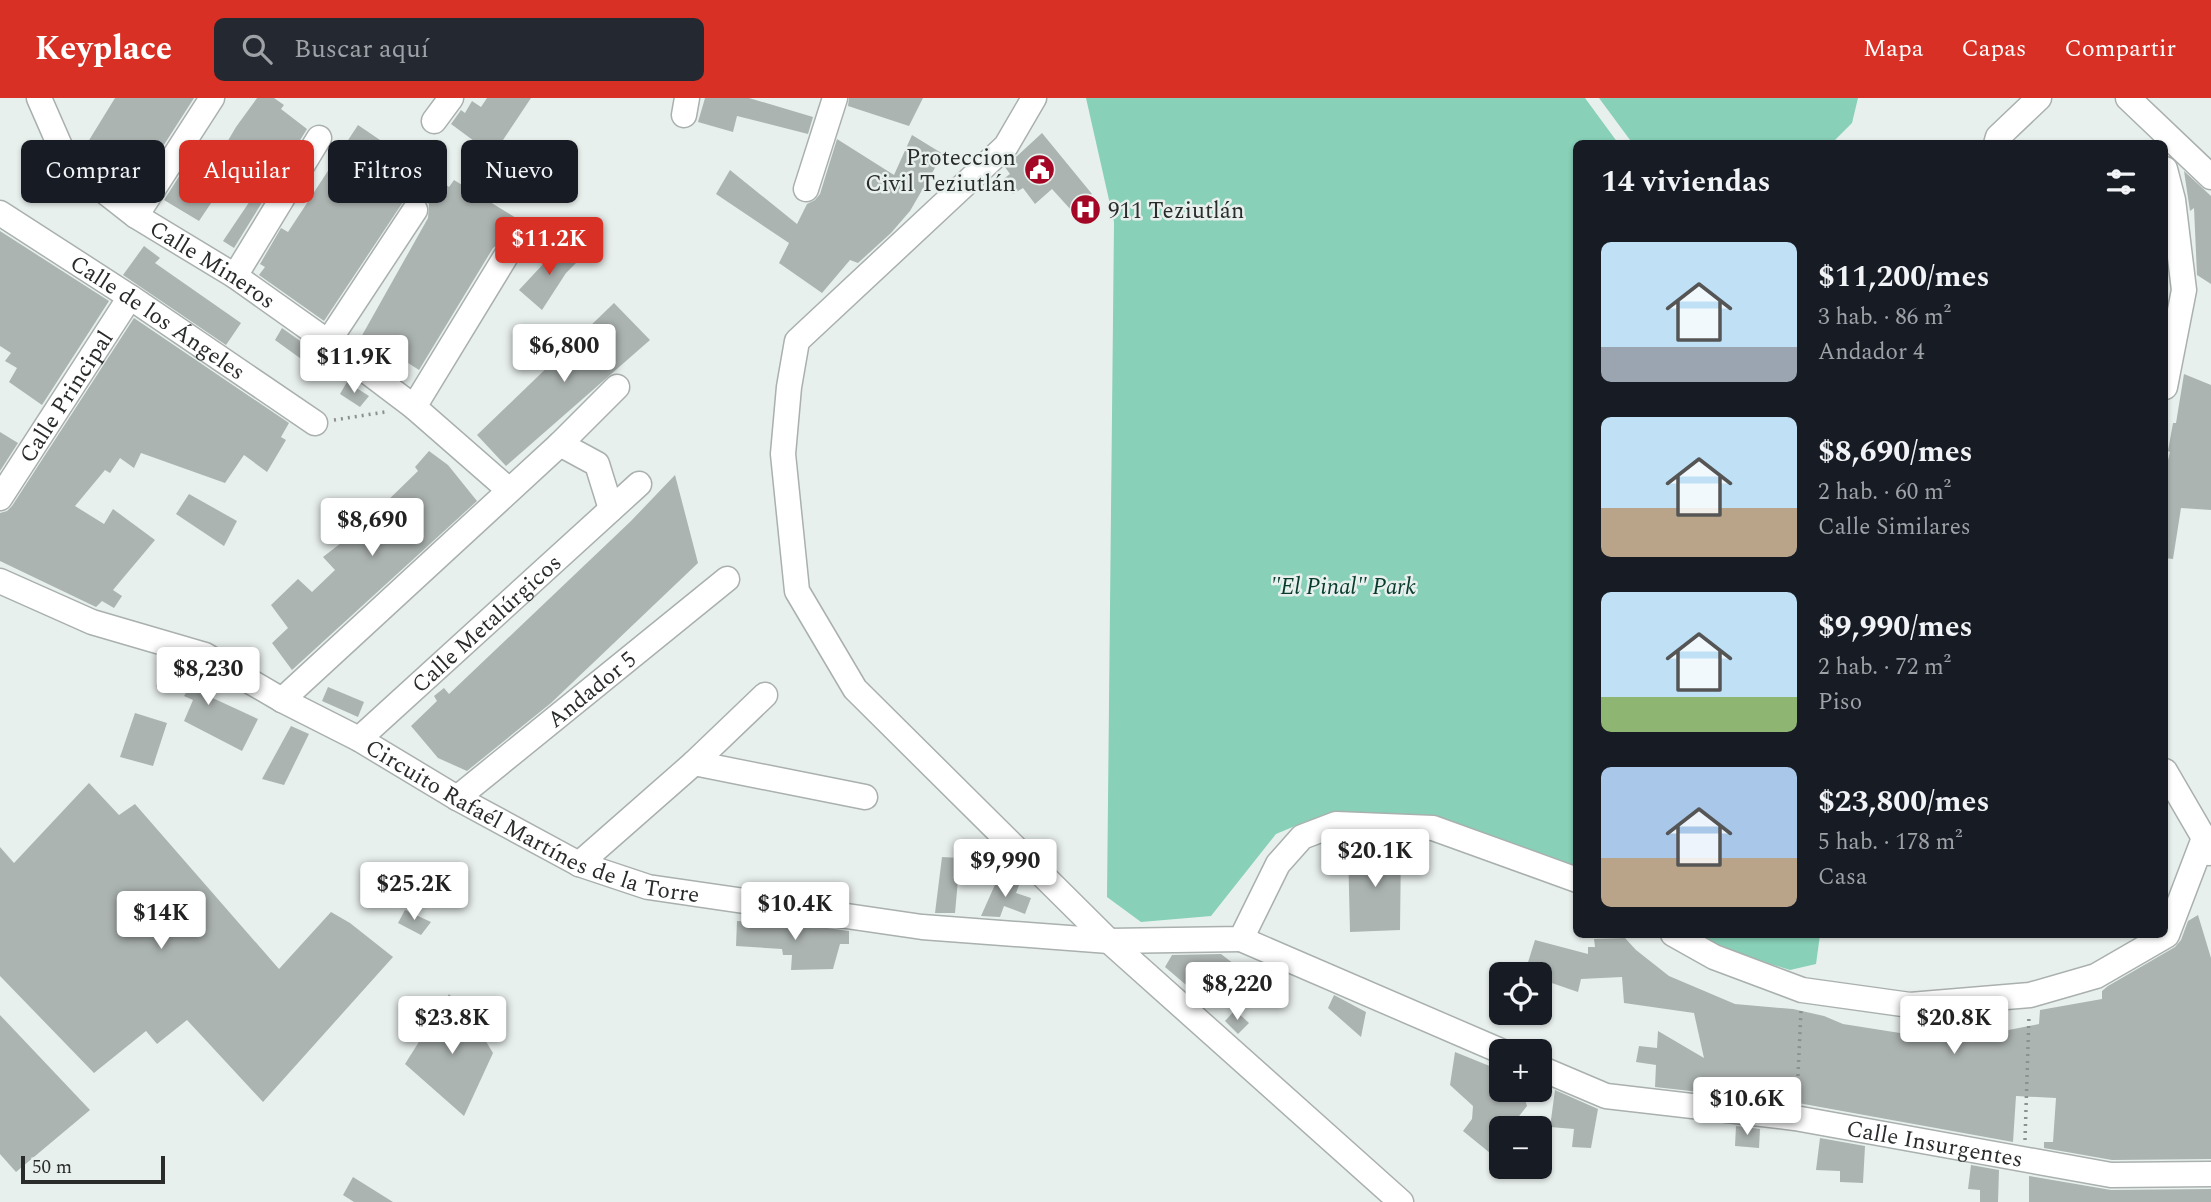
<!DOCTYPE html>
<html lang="es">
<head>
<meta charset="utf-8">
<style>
	body { margin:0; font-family:Spectral,serif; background:#242831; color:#f1f3f6; height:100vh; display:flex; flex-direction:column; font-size:26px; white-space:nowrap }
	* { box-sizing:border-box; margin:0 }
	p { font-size:23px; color:#9ea1a6 }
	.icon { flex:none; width:38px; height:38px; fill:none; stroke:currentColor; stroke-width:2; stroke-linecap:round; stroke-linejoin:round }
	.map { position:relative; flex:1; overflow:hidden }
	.panel { position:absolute; left:1573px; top:42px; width:595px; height:798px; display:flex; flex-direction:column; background:#171b24; border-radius:10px; box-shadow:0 2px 5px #0004 }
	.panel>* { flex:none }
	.top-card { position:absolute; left:21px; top:42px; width:665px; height:63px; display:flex; gap:14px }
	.fabs { position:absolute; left:1489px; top:864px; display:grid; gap:14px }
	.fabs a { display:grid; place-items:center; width:63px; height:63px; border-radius:10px; background:#171b24; box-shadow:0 2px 5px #0004; font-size:35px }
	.scale { position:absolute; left:21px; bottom:18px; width:144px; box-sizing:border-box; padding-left:7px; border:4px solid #292c2b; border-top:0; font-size:19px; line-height:24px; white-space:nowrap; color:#292c2b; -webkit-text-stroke:5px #e8f0ed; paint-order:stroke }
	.price { position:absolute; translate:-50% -60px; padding:0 16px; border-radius:7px; background:#fff; color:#222; font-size:23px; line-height:46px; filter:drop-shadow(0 2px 4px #0008) }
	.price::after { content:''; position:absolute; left:50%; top:42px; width:21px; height:16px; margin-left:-10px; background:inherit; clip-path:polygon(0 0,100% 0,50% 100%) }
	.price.on { background:#d93025; color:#fff }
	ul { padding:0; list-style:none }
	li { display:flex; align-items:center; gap:21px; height:175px; padding:0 28px }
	li span { display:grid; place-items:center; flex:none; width:196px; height:140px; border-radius:10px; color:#555 }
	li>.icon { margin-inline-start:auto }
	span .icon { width:84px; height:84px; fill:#fffc; stroke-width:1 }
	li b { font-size:30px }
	h2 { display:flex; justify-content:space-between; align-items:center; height:84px; padding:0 28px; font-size:30px }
	.tag { padding:0 24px; border-radius:10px; background:#171b24; box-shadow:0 2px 5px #0004; font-size:24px; line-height:63px }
	.tag.on { background:#d93025; color:#fff }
	header { display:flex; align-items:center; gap:42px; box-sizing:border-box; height:98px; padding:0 35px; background:#d93025; color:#fff }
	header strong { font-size:33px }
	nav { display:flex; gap:38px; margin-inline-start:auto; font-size:24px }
	.search { width:490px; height:63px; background:#242831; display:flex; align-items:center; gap:18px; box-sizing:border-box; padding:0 24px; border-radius:10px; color:#9ea1a6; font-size:26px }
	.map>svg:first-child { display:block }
	.green { fill:#88d0b8 }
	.building { fill:#acb4b1 }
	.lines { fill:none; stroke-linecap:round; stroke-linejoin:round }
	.minor-casing { stroke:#a9b0ad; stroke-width:27 }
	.path { stroke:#8b918f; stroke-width:3.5; stroke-dasharray:2 5; stroke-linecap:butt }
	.minor { stroke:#fff; stroke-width:24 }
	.labels { text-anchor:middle; stroke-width:5; stroke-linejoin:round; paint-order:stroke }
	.poi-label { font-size:23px; fill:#292c2b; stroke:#e8f0ed; text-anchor:end }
	.street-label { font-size:23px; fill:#292c2b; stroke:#e8f0ed }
	.park-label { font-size:23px; font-style:italic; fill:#073b2e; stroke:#e8f0ed }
</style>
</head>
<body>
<header>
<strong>Keyplace</strong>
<div class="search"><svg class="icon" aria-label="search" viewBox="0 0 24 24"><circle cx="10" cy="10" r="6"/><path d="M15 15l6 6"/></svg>Buscar aquí</div>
<nav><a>Mapa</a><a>Capas</a><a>Compartir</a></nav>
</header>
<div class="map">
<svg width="2211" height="1104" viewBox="0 0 2211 1104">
	<rect width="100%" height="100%" fill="#e8f0ed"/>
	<!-- green -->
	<g class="green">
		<path d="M1086 0H1585L1618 45 1577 46V772L1406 720 1307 723 1276 736 1211 818 1141 824 1107 799 1114 124Z"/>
		<path d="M1599 0H1858L1852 25 1832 45 1633 46Z"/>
		<path d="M1695 837H1820L1816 866 1790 872 1716 849Z"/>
	</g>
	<!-- building -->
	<g class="building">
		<path d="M115 0H194L135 92 125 86 128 82 83 52Z"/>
		<path d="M257 0H274L284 7 281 11 307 31 234 150 223 143 258 91 232 74 199 123 164 102 180 77 189 83 195 73 206 80 236 29Z"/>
		<path d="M487 0H531L493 57 451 26 461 12 465 15 472 3 481 9Z"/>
		<path d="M705 0H749L813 19 808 36 737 18 733 34 698 24Z"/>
		<path d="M849 0H923L909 28 848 8Z"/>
		<path d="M358 27 449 89 454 82 521 123 508 144 500 145 493 150 419 272 391 254 360 241 428 120 429 106 423 99 409 98 403 104 324 223 259 177 265 169 260 166 281 130 288 134Z"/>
		<path d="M1042 35 1092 96 1071 112 1052 91 1035 106 1023 90 1013 96 1002 82 1010 76 1005 69Z"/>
		<path d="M912 37 943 56 910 113 891 135 858 165 850 162 822 195 779 165 789 145 716 96 730 72 797 126 807 106 815 102 820 96 837 41 894 77Z"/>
		<path d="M2184 73 2211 98V186L2197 177 2194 110 2190 113Z"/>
		<path d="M0 133 109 203 42 307 9 284 17 270 5 263 11 255 0 248Z"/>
		<path d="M144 148 160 160 155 165 241 225 226 247 123 177Z"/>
		<path d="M560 148 580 161 566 175 542 212 519 192Z"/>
		<path d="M614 205 650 242 506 368 477 337Z"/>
		<path d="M134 220 289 325 281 339 286 342 267 374 244 357 225 385 141 355 134 370 120 360 110 375 105 372 75 408 104 426 113 411 155 442 113 492 122 498 114 510 102 503 96 509 0 463V415L7 413 12 408Z"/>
		<path d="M282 230 313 252 304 263 275 242Z"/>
		<path d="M2184 276 2211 287V412L2181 410 2173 461 2165 460V374L2170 354 2168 353 2173 325H2176Z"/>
		<path d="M347 284 369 298 360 309 340 296Z"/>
		<path d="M0 334 18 345 0 373Z"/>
		<path d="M429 353 448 367 477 403 292 572 272 545 288 530 271 507 298 481 312 494 335 472 323 459 381 414 379 411 418 373 415 369Z"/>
		<path d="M675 377 698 465 551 605 467 673 438 660 411 628 437 603 434 598 444 590 449 596 631 423Z"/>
		<path d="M189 396 237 423 224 448 176 416Z"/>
		<path d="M161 564 180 567V570L213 581 204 596 258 621 242 653 184 623 193 602 184 598 187 593 156 589Z"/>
		<path d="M328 589 364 604 358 619 322 603Z"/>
		<path d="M135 615 167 625 153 668 120 659Z"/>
		<path d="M291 628 309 636 284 687 262 681Z"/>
		<path d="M89 685 119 717 135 706 279 871 331 814 350 825 393 859 263 1004 187 922 157 946 146 933 94 975 0 878V749L14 765Z"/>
		<path d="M1401 748 1400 832 1350 834 1348 751Z"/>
		<path d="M942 759 960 760 955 815H935Z"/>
		<path d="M998 780 1019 787 1016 795 1031 800 1025 816 1004 808 1000 819 981 818Z"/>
		<path d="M405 812 431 824 421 837 398 825Z"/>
		<path d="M2198 817 2211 860V1061L2112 1062 2044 1050V1044H2053L2056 1000 2016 998 2013 1044 1798 1005 1655 989 1656 967 1636 964 1639 948 1657 950 1658 933 1704 960 1694 915 1624 905 1622 879 1581 881 1578 894 1540 881V877H1524L1535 842 1588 856V849H1595L1594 841 1625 840 1636 852 1669 878 1735 906 1793 911 1824 918 1843 926 1900 935 1939 938H1978L2039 926 2040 912 2102 901V893L2108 888 2175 849 2181 842 2188 823Z"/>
		<path d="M737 823 782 826 783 824 849 833V846H840L833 871 791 872 792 857H783L782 851 736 848Z"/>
		<path d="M1221 856 1234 866 1205 903 1165 869 1172 857Z"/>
		<path d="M449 896 476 927 493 955 464 1018 405 966Z"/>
		<path d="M1334 897 1366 914 1361 939 1328 910Z"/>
		<path d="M1235 912 1249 925 1238 936 1225 923Z"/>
		<path d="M0 917 90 1012 16 1074 0 1056Z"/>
		<path d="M1455 954 1502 973V992H1522L1527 1008 1509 1031H1502V1040L1490 1055 1463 1033 1472 1021 1473 1008 1450 987Z"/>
		<path d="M1555 992 1598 1011 1591 1050 1572 1049 1574 1031 1550 1029Z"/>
		<path d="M1736 1028 1760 1031 1759 1050 1735 1048Z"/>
		<path d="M1820 1040 1865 1048 1863 1085 1840 1084V1073L1816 1072Z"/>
		<path d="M1971 1067 1999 1072 1998 1104H1980V1092L1968 1091Z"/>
		<path d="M2029 1078 2111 1092 2211 1091V1104H2029Z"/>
		<path d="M353 1079 393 1104H354L343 1097Z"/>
	</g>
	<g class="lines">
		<defs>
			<g id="minor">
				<path id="s1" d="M39 0 67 64 136 118 235 178 328 244 414 309 509 392"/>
				<path d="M1034 0 1006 48 797 243 789 289 783 356 797 493 855 591 1109 843 1401 1104"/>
				<path d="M2128 0 2211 79"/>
				<path d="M684 17 687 0"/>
				<path d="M434 23 451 0"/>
				<path d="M1996 46 1998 39 2039 0"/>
				<path d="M2165 71 2173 102 2184 192 2165 289"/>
				<path d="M806 91 835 0"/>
				<path id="s2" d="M0 115 130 199 315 325"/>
				<path d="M136 118 212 0"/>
				<path d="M235 178 319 40"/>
				<path d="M328 244 415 112"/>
				<path d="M414 309 506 158"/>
				<path d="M560 346 597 366 611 411"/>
				<path id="s3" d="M0 400 130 199"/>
				<path id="s4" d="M0 483 92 524 205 557 282 602 359 641 457 700 579 766 648 789 922 829 1109 843 1241 841 1278 766 1302 739 1336 726 1433 730 1577 782"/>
				<path d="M282 602 560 346 617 289"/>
				<path id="s5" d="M359 641 639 386"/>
				<path d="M694 665 865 699"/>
				<path d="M2165 673 2204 740 2209 755"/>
				<path id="s6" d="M457 700 727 481"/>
				<path d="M579 766 694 665 765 597"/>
				<path d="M1673 836 1714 859 1802 892 1910 907 2030 897 2096 878 2167 837 2204 740"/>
				<path d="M1241 841 1503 954"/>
				<path id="s7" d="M1540 970 1606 998 1795 1020 2111 1077 2211 1076"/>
			</g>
		</defs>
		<!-- minor casing -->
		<use href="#minor" class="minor-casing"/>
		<!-- path -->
		<g class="path">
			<path d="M334 322 385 314"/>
			<path d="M1797 999 1801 912"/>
			<path d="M2025 1042 2029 917"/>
		</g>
		<!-- minor -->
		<use href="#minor" class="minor"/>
	</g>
	<!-- icons -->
	<defs>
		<symbol id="civic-disc" viewBox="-11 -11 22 22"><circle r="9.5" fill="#a40725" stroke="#e8f0ed"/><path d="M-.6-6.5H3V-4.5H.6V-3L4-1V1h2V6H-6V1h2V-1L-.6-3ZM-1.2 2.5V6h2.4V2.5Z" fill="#fff"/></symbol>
		<symbol id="hospital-disc" viewBox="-11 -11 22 22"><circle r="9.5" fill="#a40725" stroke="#e8f0ed"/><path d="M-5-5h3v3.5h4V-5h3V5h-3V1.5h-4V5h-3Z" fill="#fff"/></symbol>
	</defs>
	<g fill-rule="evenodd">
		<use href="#civic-disc" x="1022" y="54" width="35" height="35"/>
		<use href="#hospital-disc" x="1068" y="94" width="35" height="35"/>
	</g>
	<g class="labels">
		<!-- poi labels -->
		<g class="poi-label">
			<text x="1016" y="67">Proteccion<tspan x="1016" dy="26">Civil Teziutlán</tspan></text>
			<text x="1108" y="120" text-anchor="start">911 Teziutlán</text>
		</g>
		<!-- street labels -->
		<g class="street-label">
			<text dy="8" stroke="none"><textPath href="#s1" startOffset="248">Calle Mineros</textPath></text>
			<text dy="8" stroke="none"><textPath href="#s2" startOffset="189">Calle de los Ángeles</textPath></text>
			<text dy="8" stroke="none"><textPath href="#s3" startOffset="121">Calle Principal</textPath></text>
			<text dy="8" stroke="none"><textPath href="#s5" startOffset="172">Calle Metalúrgicos</textPath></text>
			<text dy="8" stroke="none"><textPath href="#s6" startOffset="173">Andador 5</textPath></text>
			<text dy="8" stroke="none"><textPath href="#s4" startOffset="588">Circuito Rafaél Martínes de la Torre</textPath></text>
			<text dy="8" stroke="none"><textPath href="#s7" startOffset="404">Calle Insurgentes</textPath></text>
		</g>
		<!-- park labels -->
		<g class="park-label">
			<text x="1343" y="496">"El Pinal" Park</text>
		</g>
	</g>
</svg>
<div class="fabs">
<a><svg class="icon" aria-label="locate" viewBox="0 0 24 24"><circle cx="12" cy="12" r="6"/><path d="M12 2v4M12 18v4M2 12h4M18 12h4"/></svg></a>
<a>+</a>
<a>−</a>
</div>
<div class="scale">50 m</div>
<b class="price on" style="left:549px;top:179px">$11.2K</b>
<b class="price" style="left:564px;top:286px">$6,800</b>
<b class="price" style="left:354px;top:297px">$11.9K</b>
<b class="price" style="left:372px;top:460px">$8,690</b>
<b class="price" style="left:208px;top:609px">$8,230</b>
<b class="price" style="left:1375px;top:791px">$20.1K</b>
<b class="price" style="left:1005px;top:801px">$9,990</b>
<b class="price" style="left:414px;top:824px">$25.2K</b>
<b class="price" style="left:795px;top:844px">$10.4K</b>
<b class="price" style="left:161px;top:853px">$14K</b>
<b class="price" style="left:1237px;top:924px">$8,220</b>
<b class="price" style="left:452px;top:958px">$23.8K</b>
<b class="price" style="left:1954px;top:958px">$20.8K</b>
<b class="price" style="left:1747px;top:1039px">$10.6K</b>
<div class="top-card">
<a class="tag">Comprar</a>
<a class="tag on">Alquilar</a>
<a class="tag">Filtros</a>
<a class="tag">Nuevo</a>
</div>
<section class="panel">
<h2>14 viviendas<svg class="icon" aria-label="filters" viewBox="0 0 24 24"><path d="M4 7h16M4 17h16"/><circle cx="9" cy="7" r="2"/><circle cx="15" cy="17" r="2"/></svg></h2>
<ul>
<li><span style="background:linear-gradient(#bfe0f5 75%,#9aa5b1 0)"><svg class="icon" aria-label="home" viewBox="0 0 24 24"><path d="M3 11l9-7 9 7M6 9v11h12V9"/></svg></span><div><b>$11,200/mes</b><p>3 hab. · 86 m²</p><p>Andador 4</p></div></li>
<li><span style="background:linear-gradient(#bfe0f5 65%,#b9a48a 0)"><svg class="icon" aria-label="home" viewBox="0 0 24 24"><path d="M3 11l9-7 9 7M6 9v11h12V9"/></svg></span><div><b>$8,690/mes</b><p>2 hab. · 60 m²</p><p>Calle Similares</p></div></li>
<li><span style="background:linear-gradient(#bfe0f5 75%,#8fb573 0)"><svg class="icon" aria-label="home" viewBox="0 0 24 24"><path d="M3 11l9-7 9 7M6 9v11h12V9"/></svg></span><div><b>$9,990/mes</b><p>2 hab. · 72 m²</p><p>Piso</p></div></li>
<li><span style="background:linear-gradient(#a9c7e8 65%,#b9a48a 0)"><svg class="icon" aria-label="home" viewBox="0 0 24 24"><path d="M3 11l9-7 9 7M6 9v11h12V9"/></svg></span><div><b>$23,800/mes</b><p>5 hab. · 178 m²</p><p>Casa</p></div></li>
</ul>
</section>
</div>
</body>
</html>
